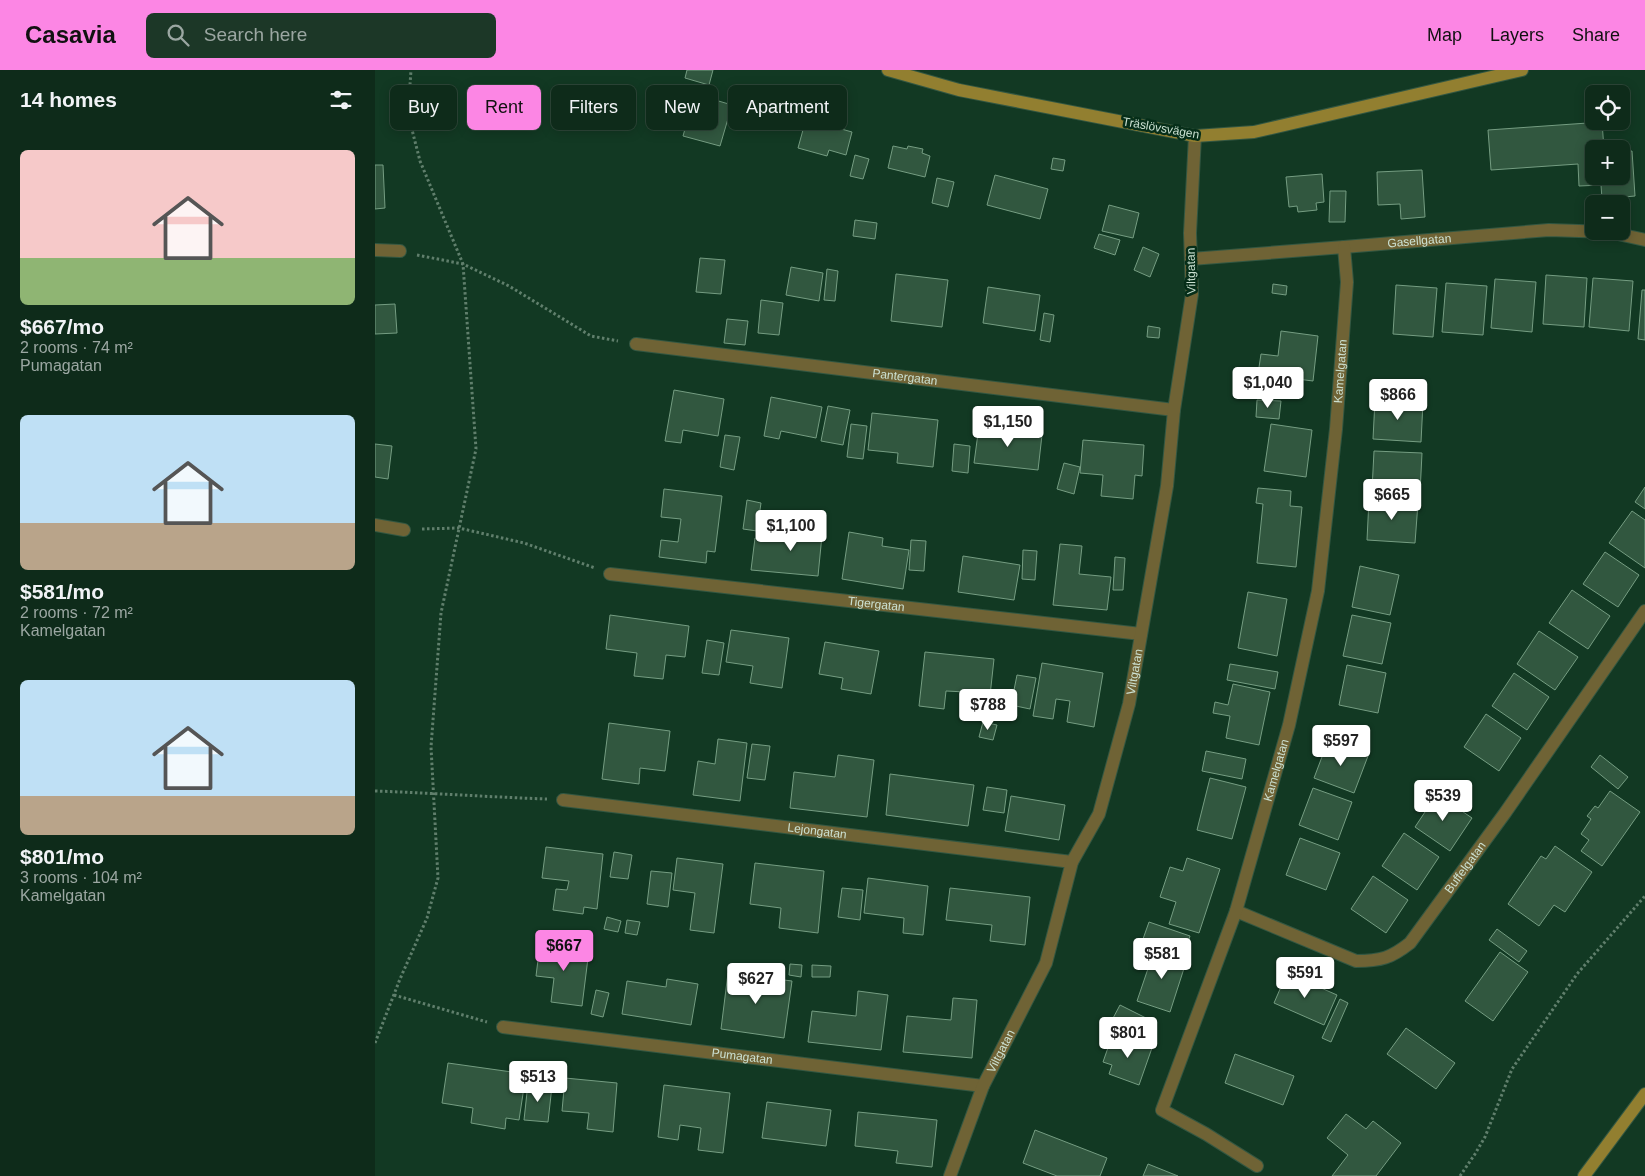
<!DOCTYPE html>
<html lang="en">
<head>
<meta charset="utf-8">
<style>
	body { margin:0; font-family:Arial,sans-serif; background:#1c3727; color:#f1f3f6; height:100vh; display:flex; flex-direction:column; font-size:19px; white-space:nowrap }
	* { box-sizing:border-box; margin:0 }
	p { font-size:16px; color:#9ba7a2 }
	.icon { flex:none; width:28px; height:28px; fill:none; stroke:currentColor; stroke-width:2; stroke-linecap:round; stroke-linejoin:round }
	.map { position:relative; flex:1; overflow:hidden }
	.drawer { display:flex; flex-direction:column; background:#0e2b1a; width:375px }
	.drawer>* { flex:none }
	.top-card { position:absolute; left:15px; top:15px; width:475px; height:45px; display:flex; gap:10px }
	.controls { position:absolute; left:1210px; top:15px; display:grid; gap:10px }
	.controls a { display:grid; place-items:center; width:45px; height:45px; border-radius:8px; background:#0e2b1a; box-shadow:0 2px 12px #0003,0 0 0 1px #2e4739; font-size:25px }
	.price { position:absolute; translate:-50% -42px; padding:0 11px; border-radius:5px; background:#fff; color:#222; font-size:16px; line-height:32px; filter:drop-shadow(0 1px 2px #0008) }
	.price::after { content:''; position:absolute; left:50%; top:30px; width:15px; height:11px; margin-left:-8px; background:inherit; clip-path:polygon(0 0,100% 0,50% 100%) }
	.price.current { background:#fc86e4; color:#111 }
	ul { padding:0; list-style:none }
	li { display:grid; align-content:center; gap:10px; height:265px; padding:0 20px }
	li span { display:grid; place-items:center; height:155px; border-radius:8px; color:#555 }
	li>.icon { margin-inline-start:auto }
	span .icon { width:90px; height:90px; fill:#fffc; stroke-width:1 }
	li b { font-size:21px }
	h2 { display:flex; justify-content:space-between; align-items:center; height:60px; padding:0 20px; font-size:21px }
	.pill { padding:0 18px; border-radius:8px; background:#0e2b1a; box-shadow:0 2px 12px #0003,0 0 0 1px #2e4739; font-size:18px; line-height:45px }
	.pill.current { background:#fc86e4; color:#111 }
	header { display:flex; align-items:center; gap:30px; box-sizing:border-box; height:70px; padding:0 25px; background:#fc86e4; color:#111 }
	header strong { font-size:24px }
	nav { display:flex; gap:28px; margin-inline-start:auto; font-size:18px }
	.search { width:350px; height:45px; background:#1c3727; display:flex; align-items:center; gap:12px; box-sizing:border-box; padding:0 18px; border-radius:8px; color:#9ba7a2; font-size:19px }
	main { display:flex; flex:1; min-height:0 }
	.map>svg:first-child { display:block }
	.building { fill:#31573f; stroke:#759d82 }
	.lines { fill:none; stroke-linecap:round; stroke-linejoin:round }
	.street-casing { stroke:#335742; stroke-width:14 }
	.secondary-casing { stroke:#335742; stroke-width:14 }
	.path { stroke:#607f6c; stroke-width:3; stroke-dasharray:2.5 2.5; stroke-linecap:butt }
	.street { stroke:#6f6335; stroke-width:12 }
	.secondary { stroke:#927f30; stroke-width:12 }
	.labels { text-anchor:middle; stroke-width:5; stroke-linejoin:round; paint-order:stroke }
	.street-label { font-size:12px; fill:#cbe0d1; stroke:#062e19 }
</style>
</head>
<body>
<header>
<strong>Casavia</strong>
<div class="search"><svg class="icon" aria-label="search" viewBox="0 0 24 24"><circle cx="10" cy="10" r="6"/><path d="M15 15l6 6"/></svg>Search here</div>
<nav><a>Map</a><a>Layers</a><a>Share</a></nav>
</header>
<main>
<section class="drawer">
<h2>14 homes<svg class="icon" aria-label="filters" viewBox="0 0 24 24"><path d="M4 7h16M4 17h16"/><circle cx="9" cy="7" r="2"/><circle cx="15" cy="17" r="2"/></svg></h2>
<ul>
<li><span style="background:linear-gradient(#f6c9c9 70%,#8fb573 0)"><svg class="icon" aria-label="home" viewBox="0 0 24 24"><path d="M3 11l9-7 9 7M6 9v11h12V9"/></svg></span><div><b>$667/mo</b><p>2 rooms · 74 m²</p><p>Pumagatan</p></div></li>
<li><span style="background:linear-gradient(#bfe0f5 70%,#b9a48a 0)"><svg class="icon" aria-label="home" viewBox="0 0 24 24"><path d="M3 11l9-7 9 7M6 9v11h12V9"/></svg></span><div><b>$581/mo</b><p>2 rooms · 72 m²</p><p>Kamelgatan</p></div></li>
<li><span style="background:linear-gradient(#bfe0f5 75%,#b9a48a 0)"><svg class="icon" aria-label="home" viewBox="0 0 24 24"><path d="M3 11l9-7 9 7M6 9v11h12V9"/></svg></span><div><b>$801/mo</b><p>3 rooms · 104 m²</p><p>Kamelgatan</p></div></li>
</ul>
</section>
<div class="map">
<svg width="1270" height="1106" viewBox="0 0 1270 1106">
	<rect width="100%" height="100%" fill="#123923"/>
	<!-- building -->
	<g class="building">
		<path d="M312 0H338L334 15 310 8Z"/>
		<path d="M320 24 357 35 345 76 308 66Z"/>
		<path d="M431 49 477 62 471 85 454 80 452 86 423 78Z"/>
		<path d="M1227 52 1229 79H1219V106H1246V82L1257 81 1260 126 1227 129 1226 115 1204 116 1203 94 1116 100 1113 60Z"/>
		<path d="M518 76 532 79 533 76 548 79 547 83 555 86 550 107 513 98Z"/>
		<path d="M480 85 494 89 488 109 475 106Z"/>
		<path d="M678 88 690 90 688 101 676 99Z"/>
		<path d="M0 95H8L10 138 0 139Z"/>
		<path d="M1047 100 1050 147 1026 149 1025 134 1003 135 1002 102Z"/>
		<path d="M947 104 949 132 941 133 942 140 923 142 922 136 914 137 911 107Z"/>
		<path d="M620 105 673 119 665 149 612 135Z"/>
		<path d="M562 108 579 112 573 137 557 133Z"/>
		<path d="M955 121H971L970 152H954Z"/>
		<path d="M734 135 764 143 758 168 727 161Z"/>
		<path d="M480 150 502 153 500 169 478 166Z"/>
		<path d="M724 164 745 170 740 185 719 178Z"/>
		<path d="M768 177 784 184 775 207 759 200Z"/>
		<path d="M325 188 350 190 346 224 321 222Z"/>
		<path d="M416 197 448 203 444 231 411 225Z"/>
		<path d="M452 199 463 201 460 231 449 230Z"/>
		<path d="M521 204 573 210 567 257 516 251Z"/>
		<path d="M1171 205 1212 208 1209 257 1168 254Z"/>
		<path d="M1218 208 1258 211 1254 261 1214 257Z"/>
		<path d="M1120 209 1161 212 1157 262 1116 258Z"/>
		<path d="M1071 213 1112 216 1108 265 1067 262Z"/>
		<path d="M898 214 912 216 911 225 897 223Z"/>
		<path d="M1021 215 1062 218 1058 267 1018 264Z"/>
		<path d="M613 217 665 225 660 261 608 253Z"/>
		<path d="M1267 220H1270V270L1263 269Z"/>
		<path d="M386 230 408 233 404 265 383 263Z"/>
		<path d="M20 234 22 263 0 264V235Z"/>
		<path d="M669 243 679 245 675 272 665 270Z"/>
		<path d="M352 249 373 251 370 275 349 273Z"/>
		<path d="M773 256 785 258 784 268 772 267Z"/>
		<path d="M906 261 943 266 938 311 883 304 886 284 903 286Z"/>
		<path d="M885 308 909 312 907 326 883 322Z"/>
		<path d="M299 320 349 329 343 366 308 360 306 373 290 371Z"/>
		<path d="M396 327 447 337 441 368 406 361 404 369 389 366Z"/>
		<path d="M882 330 906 331 904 349 881 347Z"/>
		<path d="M1000 330 1048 332 1046 372 998 369Z"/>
		<path d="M453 336 475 340 468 375 446 371Z"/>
		<path d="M497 343 563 350 558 397 522 393 523 383 493 380Z"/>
		<path d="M476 354 492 356 488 389 472 387Z"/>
		<path d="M629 354 640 356V362L667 365 663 400 599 393 604 356 628 359Z"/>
		<path d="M896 354 937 360 931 407 889 401Z"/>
		<path d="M350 365 365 367 359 400 345 397Z"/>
		<path d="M708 370 769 375 767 406 760 405 758 429 726 426 728 405 705 403Z"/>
		<path d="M0 374 17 376 13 409 0 407Z"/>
		<path d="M579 374 595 376 593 403 577 401Z"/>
		<path d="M999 381 1047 383 1045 423 997 420Z"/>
		<path d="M689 393 705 397 699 424 682 419Z"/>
		<path d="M1270 417V439L1260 432Z"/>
		<path d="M883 418 916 421 915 436 927 437 921 497 882 493 888 434 881 433Z"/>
		<path d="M289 419 347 426 340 482 332 481 331 493 284 487 286 470 303 472 306 449 286 447Z"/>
		<path d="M372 430 386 433 382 461 368 459Z"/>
		<path d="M994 430 1043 433 1040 473 992 470Z"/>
		<path d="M1257 441 1270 450V498L1234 473Z"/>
		<path d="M416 452 448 455 443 506 376 500 380 468 414 472Z"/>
		<path d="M474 462 508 468 507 476 534 480 528 519 467 509Z"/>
		<path d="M536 470 551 471 549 501 534 500Z"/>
		<path d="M685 474 707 476 704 504 736 507 732 540 678 535Z"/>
		<path d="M648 480 662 481 660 510 647 509Z"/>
		<path d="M1230 482 1264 505 1243 537 1208 514Z"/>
		<path d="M588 486 645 495 639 530 583 522Z"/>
		<path d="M740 487 750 488 748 520H738Z"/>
		<path d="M985 496 1024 505 1015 545 977 537Z"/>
		<path d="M1197 520 1235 546 1213 579 1174 553Z"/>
		<path d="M873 522 912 529 902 586 863 578Z"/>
		<path d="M235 545 314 556 310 587 291 585 288 609 259 606 262 583 231 579Z"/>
		<path d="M977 545 1016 553 1007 594 968 586Z"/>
		<path d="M356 560 414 568 407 618 375 613 378 596 351 592Z"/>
		<path d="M1164 561 1203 587 1180 620 1142 594Z"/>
		<path d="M332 570 349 573 344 605 327 603Z"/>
		<path d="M450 572 504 581 496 624 466 619 468 608 444 604Z"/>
		<path d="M550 582 619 589 613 644 590 641 591 622 571 621 569 639 544 636Z"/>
		<path d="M667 593 728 603 719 657 692 652 695 631 681 629 678 649 658 646Z"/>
		<path d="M855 594 903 602 900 619 852 610Z"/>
		<path d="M972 595 1011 603 1003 643 964 635Z"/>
		<path d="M1139 603 1174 627 1152 660 1117 636Z"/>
		<path d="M642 605 661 608 655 639 636 635Z"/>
		<path d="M858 614 895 622 884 675 851 668 855 646 838 643 840 632 853 635Z"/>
		<path d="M1111 644 1146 668 1124 701 1089 677Z"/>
		<path d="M608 652 622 655 618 670 604 667Z"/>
		<path d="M234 653 295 661 290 701 265 698 264 714 227 709Z"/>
		<path d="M343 669 372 673 365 731 318 725 323 691 340 694Z"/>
		<path d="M953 671 993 686 979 723 939 708Z"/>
		<path d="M377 674 395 676 390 710 372 708Z"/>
		<path d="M831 681 871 689 867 709 827 701Z"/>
		<path d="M463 685 499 690 492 747 415 738 419 702 460 707Z"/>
		<path d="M1225 685 1253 707 1243 719 1216 697Z"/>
		<path d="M515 704 599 715 593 756 511 745Z"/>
		<path d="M835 708 871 717 857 769 822 760Z"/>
		<path d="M612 717 632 720 629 743 608 740Z"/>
		<path d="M938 718 977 732 963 770 924 755Z"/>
		<path d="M1235 721 1265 742 1227 796 1206 781 1214 770 1206 764 1216 749 1212 746 1220 736 1223 738Z"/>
		<path d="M1062 724 1097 748 1075 781 1040 757Z"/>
		<path d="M636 726 690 735 684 770 630 761Z"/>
		<path d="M1029 763 1064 787 1042 820 1007 796Z"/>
		<path d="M925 768 965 783 951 820 911 805Z"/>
		<path d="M1180 776 1217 802 1190 842 1179 835 1164 856 1133 834 1166 786 1171 789Z"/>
		<path d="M171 777 228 784 222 839 209 837 208 844 178 840 181 819 192 820 194 811 167 808Z"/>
		<path d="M239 782 257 785 253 809 235 807Z"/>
		<path d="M302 788 348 794 339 863 315 860 320 823 298 820Z"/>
		<path d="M812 788 845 799 824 863 794 854 801 832 785 827 795 797 808 801Z"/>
		<path d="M380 793 449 801 443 863 404 858 406 838 375 834Z"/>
		<path d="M276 801 297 803 293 837 272 834Z"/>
		<path d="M998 806 1033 830 1011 863 976 839Z"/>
		<path d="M493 808 553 816 548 865 528 863 529 848 489 843Z"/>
		<path d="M467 818 488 820 485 850 463 847Z"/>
		<path d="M575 818 655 827 650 875 615 871 617 855 571 850Z"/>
		<path d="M232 847 246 851 243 862 229 859Z"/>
		<path d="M252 850 265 852 262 865 250 863Z"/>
		<path d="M774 852 815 866 810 883 768 869Z"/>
		<path d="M1122 859 1152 881 1144 892 1114 870Z"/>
		<path d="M165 874 214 880 207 936 176 932 179 908 161 906Z"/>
		<path d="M780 878 812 889 795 942 762 931Z"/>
		<path d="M1125 882 1153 902 1118 951 1090 931Z"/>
		<path d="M415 894 427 895 426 907 414 905Z"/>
		<path d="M437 895 456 896 455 907H437Z"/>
		<path d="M353 903 417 911 409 968 346 959Z"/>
		<path d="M912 903 962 925 949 955 899 933Z"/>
		<path d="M292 909 323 914 316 955 247 944 252 911 291 917Z"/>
		<path d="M221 920 234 923 228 947 216 944Z"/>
		<path d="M483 921 513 925 506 980 433 972 437 941 481 946Z"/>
		<path d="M578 928 602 930 597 988 528 982 532 946 576 950Z"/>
		<path d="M965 929 973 933 956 972 947 968Z"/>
		<path d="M745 935 777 951 768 968 736 952Z"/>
		<path d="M1031 958 1080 993 1061 1019 1012 984Z"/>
		<path d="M751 965 778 975 764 1015 734 1004 737 995 728 992 736 969 748 973Z"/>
		<path d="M860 984 919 1006 908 1035 850 1013Z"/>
		<path d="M73 993 151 1004 144 1050 131 1048 130 1059 96 1053 98 1038 67 1033Z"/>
		<path d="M190 1008 242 1013 238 1062 212 1059 214 1043 187 1041Z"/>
		<path d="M153 1013 177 1016 173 1052 149 1050Z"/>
		<path d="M289 1015 355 1023 348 1083 323 1080 326 1058 305 1055 303 1070 283 1067Z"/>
		<path d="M392 1032 456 1040 451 1076 387 1068Z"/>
		<path d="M483 1042 562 1050 557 1097 521 1093 523 1081 480 1076Z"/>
		<path d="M971 1044 991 1059 998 1051 1026 1073 1001 1106H957L973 1085 952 1068Z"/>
		<path d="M660 1060 732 1088 725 1106H682L648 1093Z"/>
		<path d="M773 1094 803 1106H768Z"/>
	</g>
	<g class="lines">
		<defs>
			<g id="street">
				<path d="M0 180 25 181"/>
				<path id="s1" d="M816 189 969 177 1174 160 1234 162 1270 170"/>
				<path id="s2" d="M261 274 799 340"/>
				<path d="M0 455 29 460"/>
				<path id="s3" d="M235 504 766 564"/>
				<path id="s4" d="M188 730 697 792"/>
				<path id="s5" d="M861 841 981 891C1006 891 1016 888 1035 873L1130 743 1270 541"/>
				<path id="s6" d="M128 957 608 1016"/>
				<path id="s7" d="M882 1096 831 1064 787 1040 861 841 914 655 943 521 961 359 972 212 969 177"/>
				<path id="s8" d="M575 1106 608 1016 671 893 697 792 724 744 754 634 792 416 799 340 817 224 815 163 820 66"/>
			</g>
			<g id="secondary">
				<path d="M513 0 584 20 820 66 879 62 1147 0"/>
				<path d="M1209 1106 1270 1024"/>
			</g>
		</defs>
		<!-- street casing -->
		<use href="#street" class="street-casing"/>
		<!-- secondary casing -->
		<use href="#secondary" class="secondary-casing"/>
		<!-- path -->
		<g class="path">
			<path d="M42 185 88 194 134 216 216 266 243 271"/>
			<path d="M47 459 84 458 149 473 220 498"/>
			<path d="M0 721C57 723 114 727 172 729"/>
			<path d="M19 925 112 952"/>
			<path d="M0 973 25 909 52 848 63 808 56 677 66 543 101 379 88 194 45 91 33 44 36 0"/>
			<path d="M1085 1106 1100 1084 1110 1067 1137 999 1202 904 1270 826"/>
		</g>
		<!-- street -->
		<use href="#street" class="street"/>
		<!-- secondary -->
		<use href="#secondary" class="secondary"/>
	</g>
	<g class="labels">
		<!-- street labels -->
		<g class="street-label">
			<text transform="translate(786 58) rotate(10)" y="4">Träslövsvägen</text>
			<text dy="4" stroke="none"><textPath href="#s1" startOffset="229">Gasellgatan</textPath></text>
			<text transform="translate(816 201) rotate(-91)" y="4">Viltgatan</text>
			<text dy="4" stroke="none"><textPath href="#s7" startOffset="874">Kamelgatan</textPath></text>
			<text dy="4" stroke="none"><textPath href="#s2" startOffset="271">Pantergatan</textPath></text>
			<text dy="4" stroke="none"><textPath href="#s3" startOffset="268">Tigergatan</textPath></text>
			<text dy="4" stroke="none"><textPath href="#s8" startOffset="540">Viltgatan</textPath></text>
			<text dy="4" stroke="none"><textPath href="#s7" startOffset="469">Kamelgatan</textPath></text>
			<text dy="4" stroke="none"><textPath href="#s4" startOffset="256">Lejongatan</textPath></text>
			<text dy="4" stroke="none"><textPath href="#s5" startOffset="282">Buffelgatan</textPath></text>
			<text dy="4" stroke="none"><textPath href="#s8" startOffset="135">Viltgatan</textPath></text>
			<text dy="4" stroke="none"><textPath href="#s6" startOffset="241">Pumagatan</textPath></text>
		</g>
	</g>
</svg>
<div class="controls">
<a><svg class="icon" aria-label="locate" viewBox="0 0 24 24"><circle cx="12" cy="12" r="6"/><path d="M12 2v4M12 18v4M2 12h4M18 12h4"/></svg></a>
<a>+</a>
<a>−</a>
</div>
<b class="price" style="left:893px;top:339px">$1,040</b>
<b class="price" style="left:1023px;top:351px">$866</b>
<b class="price" style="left:633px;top:378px">$1,150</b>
<b class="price" style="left:1017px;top:451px">$665</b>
<b class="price" style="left:416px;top:482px">$1,100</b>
<b class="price" style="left:613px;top:661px">$788</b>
<b class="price" style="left:966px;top:697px">$597</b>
<b class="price" style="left:1068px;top:752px">$539</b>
<b class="price current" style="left:189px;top:902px">$667</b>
<b class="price" style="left:787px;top:910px">$581</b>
<b class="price" style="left:930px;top:929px">$591</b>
<b class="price" style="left:381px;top:935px">$627</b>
<b class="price" style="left:753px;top:989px">$801</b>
<b class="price" style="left:163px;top:1033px">$513</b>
<div class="top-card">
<a class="pill">Buy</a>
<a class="pill current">Rent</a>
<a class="pill">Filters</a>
<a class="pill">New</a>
<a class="pill">Apartment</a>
</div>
</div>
</main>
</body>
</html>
